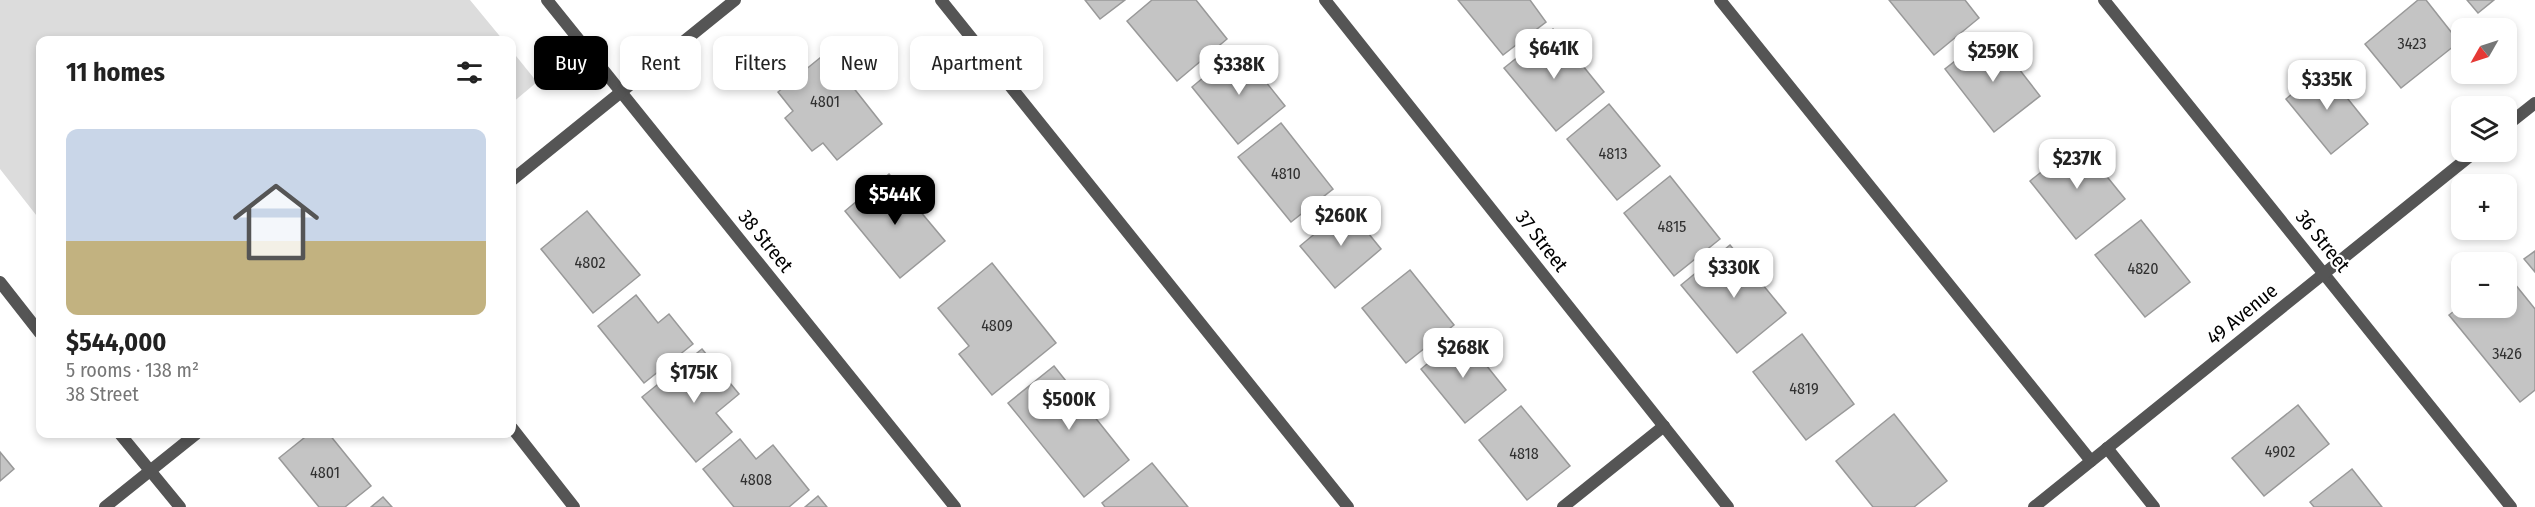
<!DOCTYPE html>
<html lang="en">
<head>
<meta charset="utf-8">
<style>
	body { margin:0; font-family:"Fira Sans Condensed",sans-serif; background:#f2f2f2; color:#222; height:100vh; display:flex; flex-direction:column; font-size:22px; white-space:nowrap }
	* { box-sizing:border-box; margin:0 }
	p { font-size:20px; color:#767676 }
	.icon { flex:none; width:33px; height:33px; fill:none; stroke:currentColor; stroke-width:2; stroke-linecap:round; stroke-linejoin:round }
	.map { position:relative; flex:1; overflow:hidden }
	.drawer { position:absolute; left:36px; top:36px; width:480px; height:402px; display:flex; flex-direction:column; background:#fff; border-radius:12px; box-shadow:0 3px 9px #0003 }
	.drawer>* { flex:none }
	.banner { position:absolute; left:534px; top:36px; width:570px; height:54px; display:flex; gap:12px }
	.needle { width:39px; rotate:231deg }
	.tools { position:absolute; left:2451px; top:18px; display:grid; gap:12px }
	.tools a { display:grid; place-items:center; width:66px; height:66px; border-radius:12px; background:#fff; box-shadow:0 3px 9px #0003; font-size:30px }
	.price { position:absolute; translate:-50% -51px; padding:0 14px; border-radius:12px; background:#fff; color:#222; font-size:20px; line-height:39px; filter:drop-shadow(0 2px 3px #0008) }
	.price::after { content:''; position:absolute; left:50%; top:36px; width:18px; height:14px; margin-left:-9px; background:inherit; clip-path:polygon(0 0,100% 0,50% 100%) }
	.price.active { background:#000; color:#fff }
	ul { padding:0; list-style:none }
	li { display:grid; align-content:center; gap:12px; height:318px; padding:0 30px }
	li span { display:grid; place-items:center; height:186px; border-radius:12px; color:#555 }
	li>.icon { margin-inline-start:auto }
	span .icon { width:108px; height:108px; fill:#fffc; stroke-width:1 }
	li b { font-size:26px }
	h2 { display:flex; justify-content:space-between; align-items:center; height:72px; padding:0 30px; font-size:26px }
	.pill { padding:0 21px; border-radius:12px; background:#fff; box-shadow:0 3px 9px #0003; font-size:21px; line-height:54px }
	.pill.active { background:#000; color:#fff }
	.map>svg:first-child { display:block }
	.green { fill:#dcdcdc }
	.building { fill:#c4c4c4; stroke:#999; stroke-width:1.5 }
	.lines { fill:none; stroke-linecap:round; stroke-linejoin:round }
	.service { stroke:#555; stroke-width:12 }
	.minor { stroke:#555; stroke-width:12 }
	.tertiary { stroke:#555; stroke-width:12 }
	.labels { text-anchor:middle; stroke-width:4.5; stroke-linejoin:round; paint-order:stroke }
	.number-label { font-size:16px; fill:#313131 }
	.street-label { font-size:20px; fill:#000; stroke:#fff }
</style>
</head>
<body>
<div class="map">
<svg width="2535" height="507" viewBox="0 0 2535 507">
	<rect width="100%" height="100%" fill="#fff"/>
	<!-- green -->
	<g class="green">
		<path d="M0 0H470L503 40H40V220L0 169Z"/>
		<path d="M512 51 537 82 512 103Z"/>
	</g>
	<!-- building -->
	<g class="building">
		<path d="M1085 0H1125L1100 19Z"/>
		<path d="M1152 0H1196L1227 39 1177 81 1127 21Z"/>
		<path d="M1458 0H1530L1546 22 1503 55Z"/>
		<path d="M1889 0H1965L1979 18 1934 55Z"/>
		<path d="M2418 0H2426L2459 42 2401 88 2365 44Z"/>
		<path d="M2467 0H2494L2478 13Z"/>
		<path d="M1553 29 1604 92 1556 131 1504 68Z"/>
		<path d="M1991 33 2040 96 1994 132 1945 69Z"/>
		<path d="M1239 48 1285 106 1238 144 1192 87Z"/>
		<path d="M826 53 882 124 837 160 823 143 812 151 785 118 793 111 778 92Z"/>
		<path d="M2323 68 2368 124 2331 154 2286 99Z"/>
		<path d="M1609 104 1660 166 1617 200 1567 139Z"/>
		<path d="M1281 123 1333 189 1291 222 1238 157Z"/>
		<path d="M2079 142 2125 199 2076 239 2030 181Z"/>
		<path d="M889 174 945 241 900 278 845 211Z"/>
		<path d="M1670 176 1720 239 1674 276 1624 213Z"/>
		<path d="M1347 207 1381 249 1335 288 1300 246Z"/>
		<path d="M587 211 640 275 593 313 541 249Z"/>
		<path d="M2141 220 2190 282 2145 317 2095 255Z"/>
		<path d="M1730 245 1786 313 1737 353 1681 285Z"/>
		<path d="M2535 251V272L2524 259Z"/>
		<path d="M992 263 1056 343 992 395 959 354 969 346 938 308Z"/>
		<path d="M1410 270 1454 325 1406 363 1362 308Z"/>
		<path d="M2506 273 2535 309V390L2520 402 2449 315 2462 305V308H2506Z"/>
		<path d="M636 295 658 323 669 314 693 344 644 383 598 326Z"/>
		<path d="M1802 334 1854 404 1806 440 1753 372Z"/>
		<path d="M1462 335 1506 390 1465 423 1421 369Z"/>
		<path d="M702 349 739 394 716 413 732 432 696 462 642 397Z"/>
		<path d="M1054 366 1129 460 1084 497 1008 403Z"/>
		<path d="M2298 405 2329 444 2264 496 2232 458Z"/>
		<path d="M1521 406 1570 466 1527 500 1479 440Z"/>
		<path d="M1894 414 1947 481 1914 507H1873L1836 461Z"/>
		<path d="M309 434H329L371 486 345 507H319L279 458Z"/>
		<path d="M740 439 756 459 773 445 809 490 789 507H734L703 469Z"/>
		<path d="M0 452 14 469 0 481Z"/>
		<path d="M1152 463 1188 507H1105L1102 503Z"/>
		<path d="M2352 469 2382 507H2314L2310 502Z"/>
		<path d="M818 496 827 507H805Z"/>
		<path d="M383 497 392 507H371Z"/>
	</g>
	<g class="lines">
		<!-- service -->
		<g class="service">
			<path d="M941 0 1348 507"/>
			<path d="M1720 0 2091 461"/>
			<path d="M512 428 574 507"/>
			<path d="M2107 448 2154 507"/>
			<path d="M1563 507 1664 426"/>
		</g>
		<!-- minor -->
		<g class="minor">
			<path d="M547 0 955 507"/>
			<path d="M1325 0 1728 507"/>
			<path d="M512 180 735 0"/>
			<path d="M0 282 40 333"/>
			<path d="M120 434 180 507"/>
			<path d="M105 507 196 434"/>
		</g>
		<!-- tertiary -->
		<g class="tertiary">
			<path d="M2104 0 2511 507"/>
			<path d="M2506 126 2535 103"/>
			<path d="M2034 507 2475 152"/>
		</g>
	</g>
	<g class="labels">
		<!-- number labels -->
		<g class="number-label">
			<text x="2412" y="49">3423</text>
			<text x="825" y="107">4801</text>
			<text x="1613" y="159">4813</text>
			<text x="1286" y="179">4810</text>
			<text x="1672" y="232">4815</text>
			<text x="590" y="268">4802</text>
			<text x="2143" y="274">4820</text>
			<text x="997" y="331">4809</text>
			<text x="2507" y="359">3426</text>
			<text x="1804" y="394">4819</text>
			<text x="2280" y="457">4902</text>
			<text x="1524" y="459">4818</text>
			<text x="325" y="478">4801</text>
			<text x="756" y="485">4808</text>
		</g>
		<!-- street labels -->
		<g class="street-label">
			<text transform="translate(766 241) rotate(51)" y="7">38 Street</text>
			<text transform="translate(1542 241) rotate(52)" y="7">37 Street</text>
			<text transform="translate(2323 241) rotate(51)" y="7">36 Street</text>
			<text transform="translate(2242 314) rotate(-39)" y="7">49 Avenue</text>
		</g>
	</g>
</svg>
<div class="tools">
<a><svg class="needle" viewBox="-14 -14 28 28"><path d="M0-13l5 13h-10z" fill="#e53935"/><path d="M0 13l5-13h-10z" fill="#767676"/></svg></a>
<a><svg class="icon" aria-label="layers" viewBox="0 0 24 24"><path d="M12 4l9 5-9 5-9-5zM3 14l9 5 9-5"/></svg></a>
<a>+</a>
<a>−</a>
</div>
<b class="price" style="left:1554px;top:80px">$641K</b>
<b class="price" style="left:1993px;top:83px">$259K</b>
<b class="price" style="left:1239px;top:96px">$338K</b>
<b class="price" style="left:2327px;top:111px">$335K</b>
<b class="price" style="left:2077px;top:190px">$237K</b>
<b class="price active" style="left:895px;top:226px">$544K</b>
<b class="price" style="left:1341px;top:247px">$260K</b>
<b class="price" style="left:1734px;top:299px">$330K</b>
<b class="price" style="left:1463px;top:379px">$268K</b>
<b class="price" style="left:694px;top:404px">$175K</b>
<b class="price" style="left:1069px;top:431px">$500K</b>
<div class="banner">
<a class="pill active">Buy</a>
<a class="pill">Rent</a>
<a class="pill">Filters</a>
<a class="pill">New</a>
<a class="pill">Apartment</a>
</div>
<section class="drawer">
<h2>11 homes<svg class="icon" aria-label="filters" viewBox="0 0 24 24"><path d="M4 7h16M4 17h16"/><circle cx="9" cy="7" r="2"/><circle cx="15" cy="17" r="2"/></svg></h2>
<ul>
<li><span style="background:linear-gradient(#c9d6e8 60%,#c2b280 0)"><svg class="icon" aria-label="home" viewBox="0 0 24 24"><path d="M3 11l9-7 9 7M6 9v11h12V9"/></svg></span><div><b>$544,000</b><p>5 rooms · 138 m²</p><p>38 Street</p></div></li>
</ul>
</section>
</div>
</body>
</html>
